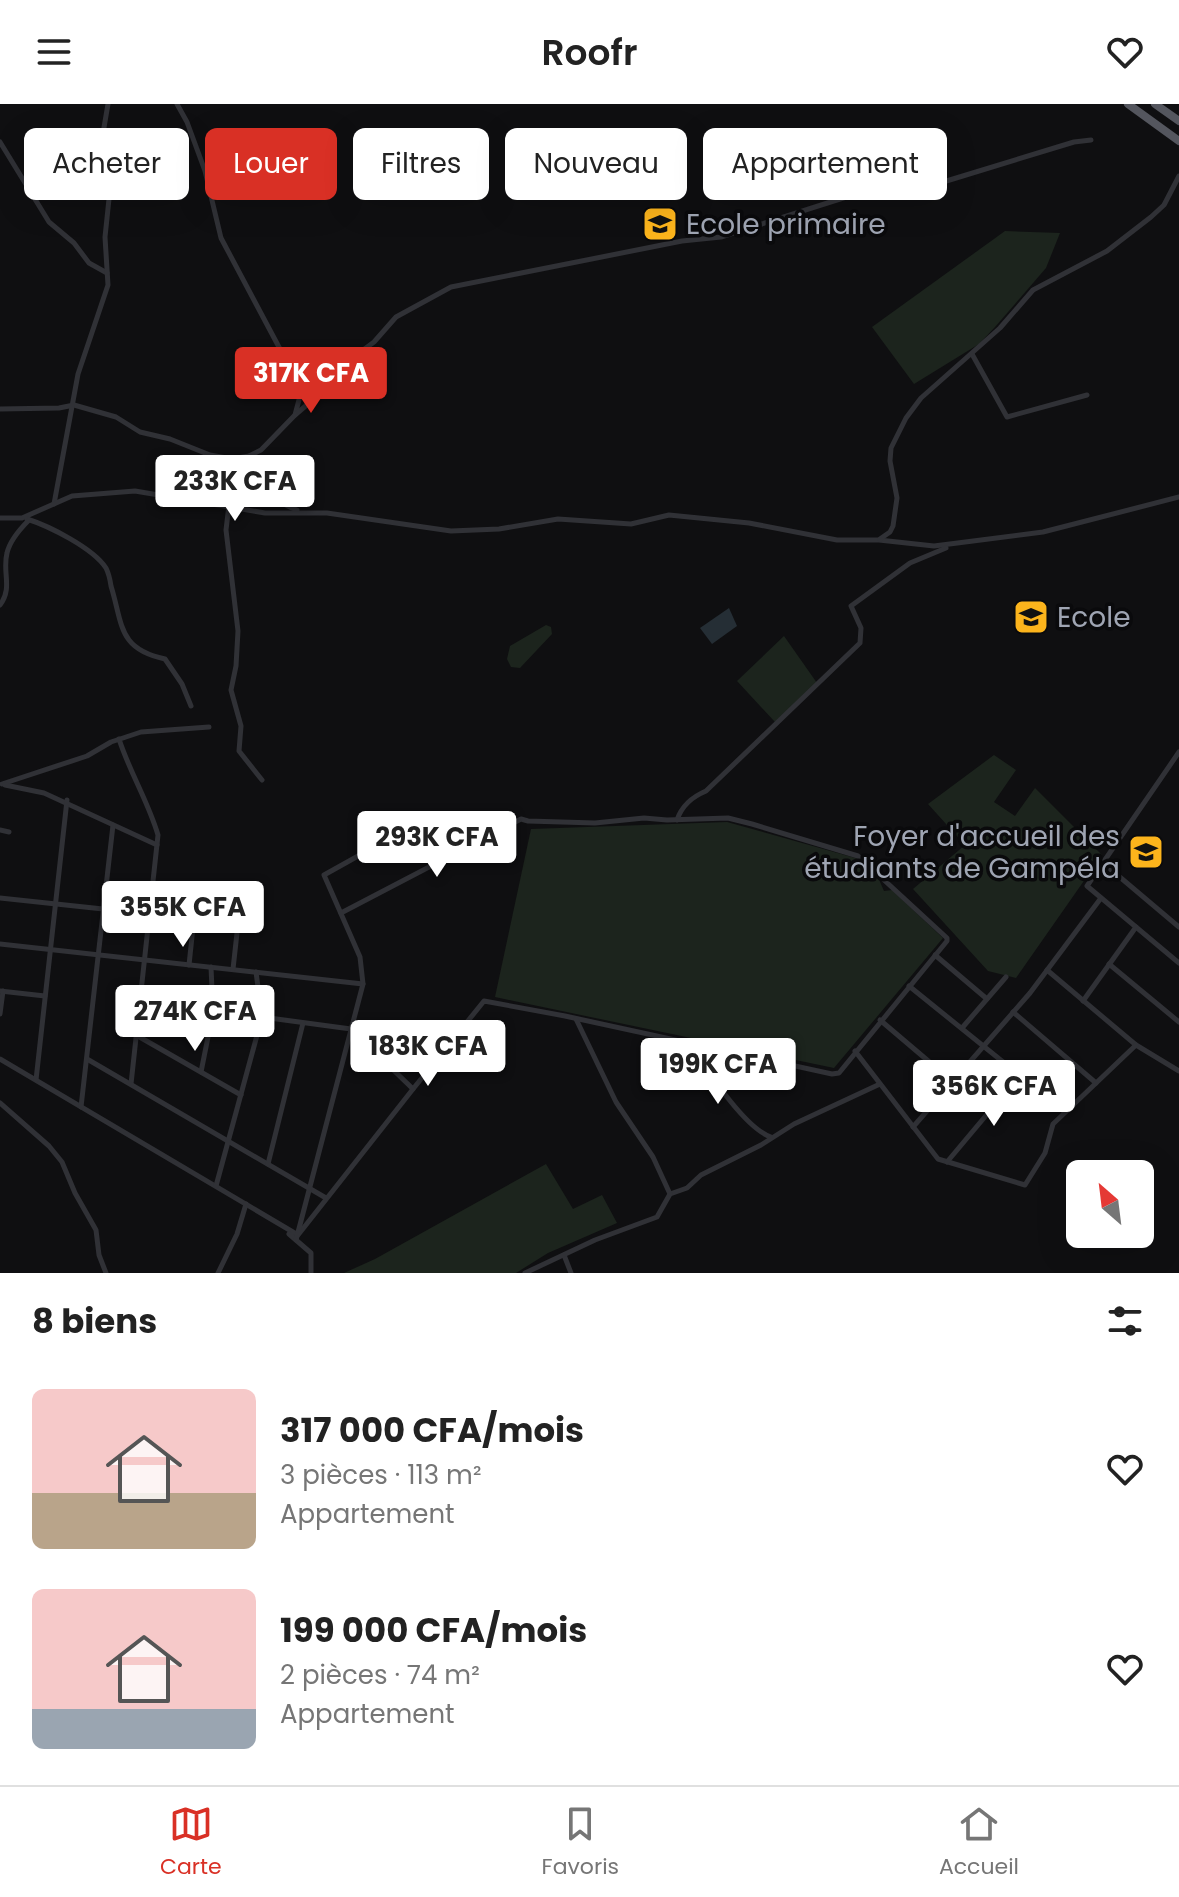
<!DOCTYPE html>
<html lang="fr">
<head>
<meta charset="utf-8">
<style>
	body { margin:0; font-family:Poppins,sans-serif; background:#f2f2f2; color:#222; height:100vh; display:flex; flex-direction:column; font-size:30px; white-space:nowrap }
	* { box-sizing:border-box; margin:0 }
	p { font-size:26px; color:#767676 }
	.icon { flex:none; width:44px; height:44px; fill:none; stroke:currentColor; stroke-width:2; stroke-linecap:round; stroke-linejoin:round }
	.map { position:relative; height:1169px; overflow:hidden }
	.drawer { display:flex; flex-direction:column; background:#fff; flex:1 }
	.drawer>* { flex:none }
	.top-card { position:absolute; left:24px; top:24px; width:1132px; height:72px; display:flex; gap:16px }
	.needle { width:52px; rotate:332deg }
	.buttons { position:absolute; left:1066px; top:1056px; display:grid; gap:16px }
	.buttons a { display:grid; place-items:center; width:88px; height:88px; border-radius:12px; background:#fff; box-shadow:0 8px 32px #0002; font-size:40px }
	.price { position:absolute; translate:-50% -68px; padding:0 18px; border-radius:8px; background:#fff; color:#222; font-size:26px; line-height:52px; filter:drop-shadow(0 2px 4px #0008) }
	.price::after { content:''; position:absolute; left:50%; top:48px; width:24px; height:18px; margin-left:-12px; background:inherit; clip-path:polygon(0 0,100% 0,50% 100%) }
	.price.active { background:#d93025; color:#fff }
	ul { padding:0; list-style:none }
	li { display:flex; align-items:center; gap:24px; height:200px; padding:0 32px }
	li span { display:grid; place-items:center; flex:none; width:224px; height:160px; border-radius:12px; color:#555 }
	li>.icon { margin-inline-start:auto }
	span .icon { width:96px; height:96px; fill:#fffc; stroke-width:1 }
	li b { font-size:34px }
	h2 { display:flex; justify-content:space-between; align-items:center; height:96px; padding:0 32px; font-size:34px }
	.pill { padding:0 28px; border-radius:12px; background:#fff; box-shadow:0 8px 32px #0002; font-size:28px; line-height:72px }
	.pill.active { background:#d93025; color:#fff }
	header { display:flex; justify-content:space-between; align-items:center; height:104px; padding:0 32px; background:#fff; font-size:36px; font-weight:600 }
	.dock { display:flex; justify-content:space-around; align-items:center; height:112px; border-top:2px solid #e0e0e0; background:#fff; font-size:22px; color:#767676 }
	.dock a { display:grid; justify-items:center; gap:4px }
	.dock .active { color:#d93025 }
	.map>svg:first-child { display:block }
	.green { fill:#1c241d }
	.water { fill:#252e35 }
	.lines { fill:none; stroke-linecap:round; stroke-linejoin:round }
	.minor { stroke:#303136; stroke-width:5 }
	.trunk { stroke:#54565e; stroke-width:8 }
	.labels { text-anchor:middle; stroke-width:7; stroke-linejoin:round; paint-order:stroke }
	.poi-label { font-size:28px; fill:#9fa5b3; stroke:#0a0a0c; text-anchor:start }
</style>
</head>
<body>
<header><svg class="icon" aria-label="menu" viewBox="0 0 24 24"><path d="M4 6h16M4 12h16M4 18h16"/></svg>Roofr<svg class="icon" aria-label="heart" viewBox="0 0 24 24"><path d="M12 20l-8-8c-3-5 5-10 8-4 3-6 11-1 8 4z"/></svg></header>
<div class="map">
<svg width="1179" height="1169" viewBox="0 0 1179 1169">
	<rect width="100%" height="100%" fill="#0f0f11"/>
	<!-- green -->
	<g class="green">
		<path d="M1005 127 1060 129 1046 164 995 223 979 240 914 280 872 223Z"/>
		<path d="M546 521 551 523 552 530 520 564 511 563 507 555 510 542Z"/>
		<path d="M784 532 817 579 775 618 737 577Z"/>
		<path d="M994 651 1016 666 994 698 1015 712 1035 684 1102 751 1016 874 988 867 913 785 965 741 928 700Z"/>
		<path d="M727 718 859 755 877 771 884 787 892 786 943 834 834 964 495 893 531 725Z"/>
		<path d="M546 1060 573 1105 602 1091 617 1119 548 1149 516 1169H344L375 1155Z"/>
	</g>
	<!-- water -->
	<path class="water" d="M729 504 737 522 712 540 700 524Z"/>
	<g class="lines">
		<!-- minor -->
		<g class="minor">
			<path d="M0 38 49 118 74 139 89 159 107 169"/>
			<path d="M972 250 1007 313 1087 291"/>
			<path d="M0 305 59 304 74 301 116 313 140 328 170 335 210 351 232 355 249 352 261 346 295 311 300 292 289 262 221 134 205 67 187 18 177 0"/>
			<path d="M295 311 322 288 351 255 374 238 396 213 451 183 682 137 721 133 862 88 930 82 1074 38 1091 36"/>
			<path d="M207 351C225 365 245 373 263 386 275 394 282 401 297 406"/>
			<path d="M173 391 249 352 232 376 226 426 238 527 236 562 231 586 241 622 239 647 262 676"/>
			<path d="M54 400 78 270 108 181 105 133 109 95 101 41 108 0"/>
			<path d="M0 414H22L72 392 135 387 265 409H327L451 427 499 425 558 415 631 420 669 411 749 419 837 436H879L934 442 1043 428 1179 393"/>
			<path d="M27 415C49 422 93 444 106 464 109 470 110 475 111 482 123 521 118 545 165 555L182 580 191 602"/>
			<path d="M880 435 890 428 893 422 897 394 890 357 891 344 906 314 921 294 1000 224 1033 186 1107 147 1151 113 1164 101 1179 72"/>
			<path d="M0 501C13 484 2 468 7 449 10 436 20 425 29 416"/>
			<path d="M119 635C130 669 148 697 158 731L131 980"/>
			<path d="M1179 648 1087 782 1179 859"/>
			<path d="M2 680 87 652 111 638 141 628 209 623"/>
			<path d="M5 681 44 689 157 741"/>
			<path d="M677 716C682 701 692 693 706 687L860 539 861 524 851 502 910 459 946 444"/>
			<path d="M0 726 9 728"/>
			<path d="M1102 758 1179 823"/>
			<path d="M0 794 103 805"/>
			<path d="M341 809 521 715 528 717 595 719 644 714 667 716 728 714 752 720 858 752 947 834V837L839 969 832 970 565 912 484 897 413 985"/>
			<path d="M0 840 363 880"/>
			<path d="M935 851 987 895"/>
			<path d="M1109 860 1179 918"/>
			<path d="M189 861 197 785 240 802 233 865"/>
			<path d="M1047 866 1136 941 1179 967"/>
			<path d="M909 882 1065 1008"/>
			<path d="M0 887 45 892"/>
			<path d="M1083 897 1136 823"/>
			<path d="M1013 908 1096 979"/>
			<path d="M0 910 3 887"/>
			<path d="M880 916 953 978"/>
			<path d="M962 924 1006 873"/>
			<path d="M136 931 241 991"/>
			<path d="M689 939C706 964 744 1024 771 1033"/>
			<path d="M855 947 938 1055 1025 1081 1045 1049 1053 1020 1136 941"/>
			<path d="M0 955 298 1131 413 985 351 925 262 913"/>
			<path d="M87 955 326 1094"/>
			<path d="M201 968 213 908 211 863"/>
			<path d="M36 976 67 696"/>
			<path d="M0 999 49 1042 62 1058 75 1089 96 1126 99 1151 106 1169"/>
			<path d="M81 1003 113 721"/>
			<path d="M913 1023 1030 889 1101 794"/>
			<path d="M947 1058 1020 971"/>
			<path d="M268 1060 303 919"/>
			<path d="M216 1082 262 913 256 868"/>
			<path d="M670 1090 687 1084 701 1071 761 1041 794 1020 880 980"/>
			<path d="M289 1130 311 1149V1169"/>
			<path d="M296 1136 363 880 360 853 324 771 428 713"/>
			<path d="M564 1151 571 1169"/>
			<path d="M218 1169 237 1130 246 1100"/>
			<path d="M525 1169 595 1136 657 1113 670 1090 653 1053 616 998 576 915"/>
		</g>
		<!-- trunk -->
		<g class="trunk">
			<path d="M1128 0 1179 37"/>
			<path d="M1155 0 1179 17"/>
		</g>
	</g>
	<!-- icons -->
	<defs>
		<symbol id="school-square" viewBox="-11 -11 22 22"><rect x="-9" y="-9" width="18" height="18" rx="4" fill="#fcb41c" stroke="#0a0a0c"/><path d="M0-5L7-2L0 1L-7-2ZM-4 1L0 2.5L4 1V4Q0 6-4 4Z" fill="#111"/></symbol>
		<symbol id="university-square" viewBox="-11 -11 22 22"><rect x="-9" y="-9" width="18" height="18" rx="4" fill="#fcb41c" stroke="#0a0a0c"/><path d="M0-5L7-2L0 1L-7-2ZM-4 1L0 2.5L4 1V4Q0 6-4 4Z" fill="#111"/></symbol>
	</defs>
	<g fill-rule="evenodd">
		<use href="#school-square" x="640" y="100" width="40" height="40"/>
		<use href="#school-square" x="1011" y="493" width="40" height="40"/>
		<use href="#university-square" x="1126" y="728" width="40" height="40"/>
	</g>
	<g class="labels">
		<!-- poi labels -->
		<g class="poi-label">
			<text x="686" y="130">Ecole primaire</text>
			<text x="1057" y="523">Ecole</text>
			<text x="1120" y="742" text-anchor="end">Foyer d'accueil des<tspan x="1120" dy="32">étudiants de Gampéla</tspan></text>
		</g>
	</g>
</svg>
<div class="buttons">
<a><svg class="needle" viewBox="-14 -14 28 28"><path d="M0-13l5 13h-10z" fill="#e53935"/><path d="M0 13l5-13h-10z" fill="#767676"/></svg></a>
</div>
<b class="price active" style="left:311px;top:311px">317K CFA</b>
<b class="price" style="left:235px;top:419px">233K CFA</b>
<b class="price" style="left:437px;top:775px">293K CFA</b>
<b class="price" style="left:183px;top:845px">355K CFA</b>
<b class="price" style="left:195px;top:949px">274K CFA</b>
<b class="price" style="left:428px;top:984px">183K CFA</b>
<b class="price" style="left:718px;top:1002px">199K CFA</b>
<b class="price" style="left:994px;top:1024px">356K CFA</b>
<div class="top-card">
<a class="pill">Acheter</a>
<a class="pill active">Louer</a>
<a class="pill">Filtres</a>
<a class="pill">Nouveau</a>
<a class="pill">Appartement</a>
</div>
</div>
<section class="drawer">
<h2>8 biens<svg class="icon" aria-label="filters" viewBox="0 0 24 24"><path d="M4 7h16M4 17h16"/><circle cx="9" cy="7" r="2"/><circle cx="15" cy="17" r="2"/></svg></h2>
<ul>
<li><span style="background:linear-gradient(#f6c9c9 65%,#b9a48a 0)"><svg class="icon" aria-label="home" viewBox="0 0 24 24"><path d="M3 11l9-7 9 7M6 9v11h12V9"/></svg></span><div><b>317 000 CFA/mois</b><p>3 pièces · 113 m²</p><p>Appartement</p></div><svg class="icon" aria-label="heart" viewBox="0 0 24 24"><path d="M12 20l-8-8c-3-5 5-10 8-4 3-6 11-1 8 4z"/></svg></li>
<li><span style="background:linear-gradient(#f6c9c9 75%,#9aa5b1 0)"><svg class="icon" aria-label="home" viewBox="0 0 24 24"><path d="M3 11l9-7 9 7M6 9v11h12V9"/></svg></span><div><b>199 000 CFA/mois</b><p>2 pièces · 74 m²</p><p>Appartement</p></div><svg class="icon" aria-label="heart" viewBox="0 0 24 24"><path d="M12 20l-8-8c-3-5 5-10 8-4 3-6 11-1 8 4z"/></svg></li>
</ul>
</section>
<nav class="dock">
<a class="active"><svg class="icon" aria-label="map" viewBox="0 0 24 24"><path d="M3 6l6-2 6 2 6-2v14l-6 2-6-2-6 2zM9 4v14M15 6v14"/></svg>Carte</a>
<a><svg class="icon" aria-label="saved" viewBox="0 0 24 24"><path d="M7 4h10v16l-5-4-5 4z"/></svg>Favoris</a>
<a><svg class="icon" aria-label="home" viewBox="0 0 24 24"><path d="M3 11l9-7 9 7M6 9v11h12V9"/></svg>Accueil</a>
</nav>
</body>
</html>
